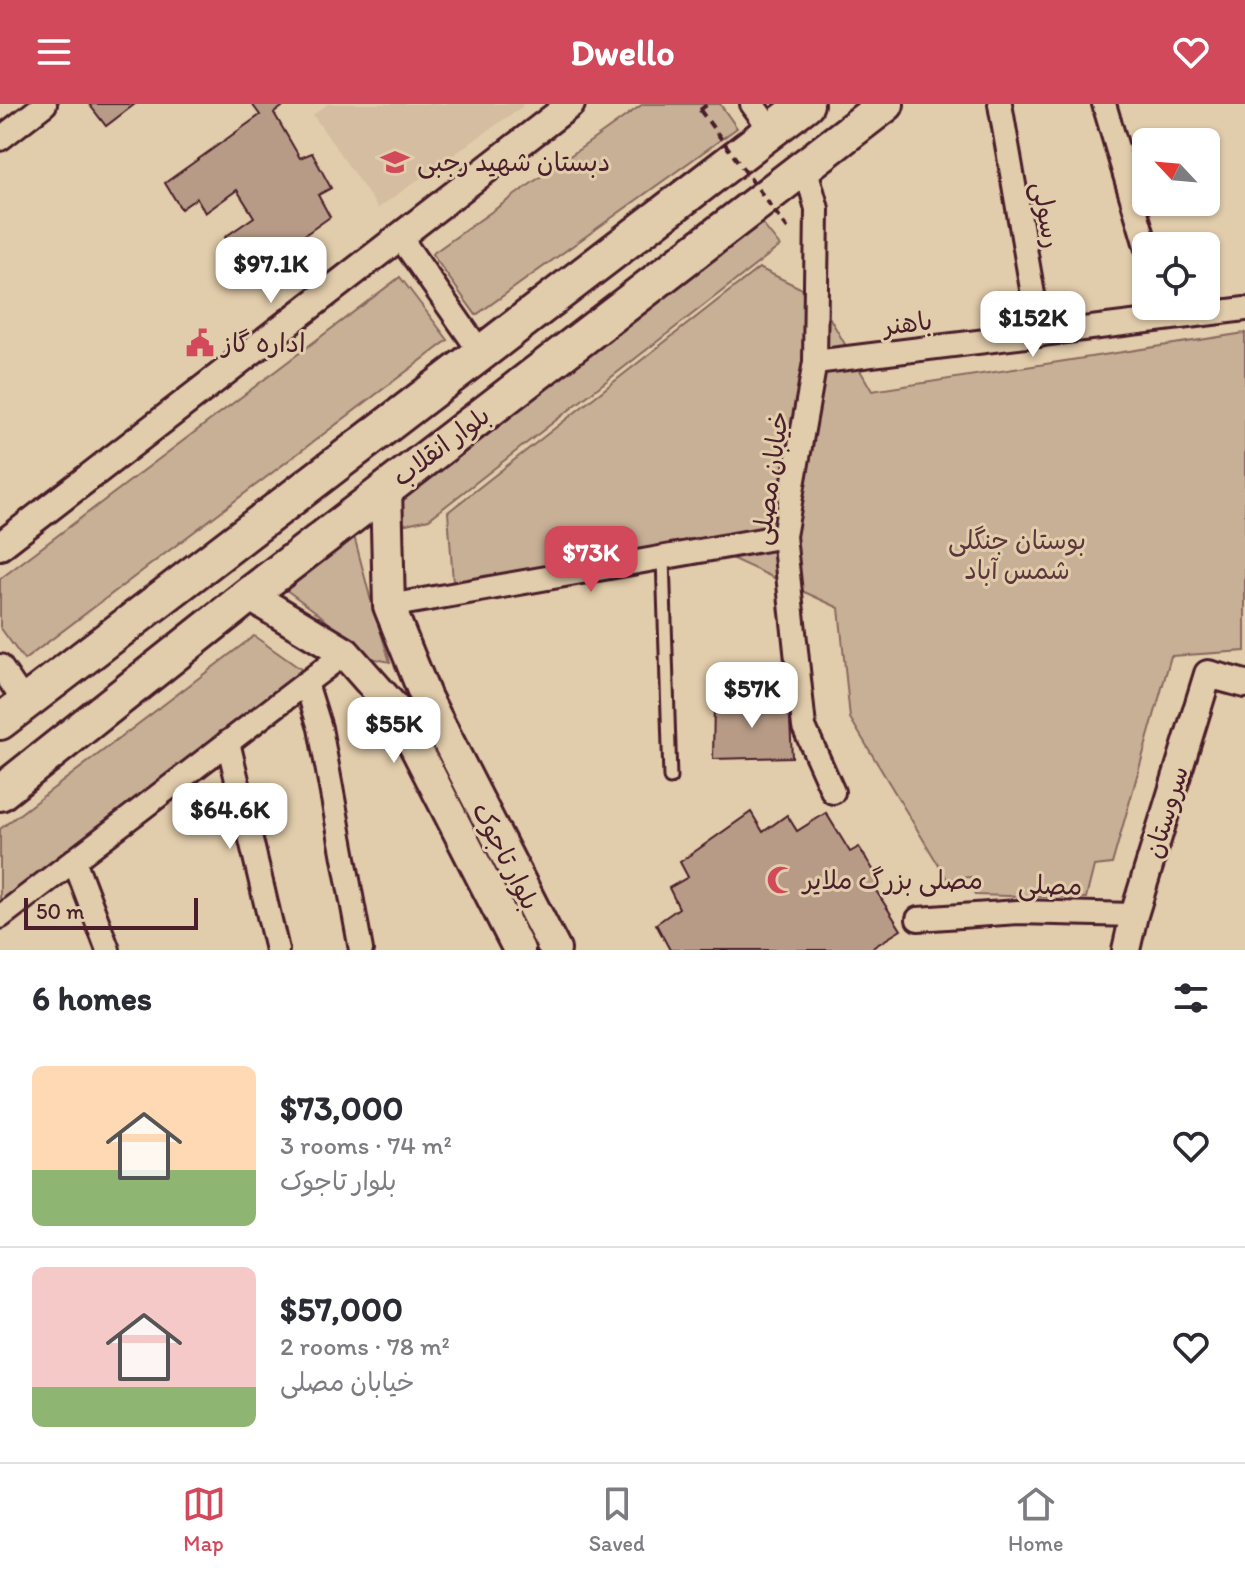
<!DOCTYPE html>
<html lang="en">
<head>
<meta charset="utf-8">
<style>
	body { margin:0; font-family:Itim,"Playpen Sans Arabic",sans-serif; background:#f2f2f3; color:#2b2b33; height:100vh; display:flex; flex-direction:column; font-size:30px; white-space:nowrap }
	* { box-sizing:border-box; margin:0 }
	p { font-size:26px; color:#7c7c81 }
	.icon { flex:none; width:44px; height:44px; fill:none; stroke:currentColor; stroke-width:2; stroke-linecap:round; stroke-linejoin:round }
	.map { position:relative; height:846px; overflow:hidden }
	.details { display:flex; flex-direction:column; background:#fff; flex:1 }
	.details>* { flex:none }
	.needle { width:52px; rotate:296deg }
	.fabs { position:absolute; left:1132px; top:24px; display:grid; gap:16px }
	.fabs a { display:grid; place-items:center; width:88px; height:88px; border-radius:12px; background:#fff; box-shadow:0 2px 6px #0004; font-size:40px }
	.scale { position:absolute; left:24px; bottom:20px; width:174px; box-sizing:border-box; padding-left:8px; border:4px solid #4a1f2b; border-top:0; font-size:22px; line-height:28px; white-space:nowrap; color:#4a1f2b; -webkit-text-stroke:6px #e1ccab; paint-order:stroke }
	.price { position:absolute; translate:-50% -68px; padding:0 18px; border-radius:16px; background:#fff; color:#222; font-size:26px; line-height:52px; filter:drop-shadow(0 2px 4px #0008) }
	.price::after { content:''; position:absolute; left:50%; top:48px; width:24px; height:18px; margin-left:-12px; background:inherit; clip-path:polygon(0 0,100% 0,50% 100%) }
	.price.active { background:#d1495b; color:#fff }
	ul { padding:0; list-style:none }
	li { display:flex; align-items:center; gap:24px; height:200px; padding:0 32px }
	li+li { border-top:2px solid #e1e1e2 }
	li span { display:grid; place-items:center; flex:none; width:224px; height:160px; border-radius:12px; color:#555 }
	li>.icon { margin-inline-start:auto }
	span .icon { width:96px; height:96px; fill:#fffc; stroke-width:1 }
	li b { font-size:34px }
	h2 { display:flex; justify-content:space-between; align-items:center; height:96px; padding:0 32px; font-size:34px }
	header { display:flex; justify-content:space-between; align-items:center; height:104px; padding:0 32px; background:#d1495b; color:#fff; font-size:36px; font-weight:800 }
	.tab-bar { display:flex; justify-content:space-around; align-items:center; height:112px; border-top:2px solid #e1e1e2; background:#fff; font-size:22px; color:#7c7c81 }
	.tab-bar a { display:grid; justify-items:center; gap:4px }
	.tab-bar .active { color:#d1495b }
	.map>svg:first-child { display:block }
	.built { fill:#d4bda0 }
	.green { fill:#c8b096; stroke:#896860; stroke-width:2 }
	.building { fill:#b79b87; stroke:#4a1f2b; stroke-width:2 }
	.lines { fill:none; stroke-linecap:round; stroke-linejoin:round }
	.service-casing { stroke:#4a1f2b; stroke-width:17 }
	.minor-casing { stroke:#4a1f2b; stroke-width:28 }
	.tertiary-casing { stroke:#4a1f2b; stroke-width:32 }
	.secondary-casing { stroke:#4a1f2b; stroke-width:36 }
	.primary-casing { stroke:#4a1f2b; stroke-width:40 }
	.path { stroke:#4a1f2b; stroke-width:4; stroke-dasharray:8 6; stroke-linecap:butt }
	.service { stroke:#e1ccab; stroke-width:11 }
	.minor { stroke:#e1ccab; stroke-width:22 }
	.tertiary { stroke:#e1ccab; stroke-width:26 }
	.secondary { stroke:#e1ccab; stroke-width:30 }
	.primary { stroke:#e1ccab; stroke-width:34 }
	.path-bridge { stroke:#4a1f2b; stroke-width:4; stroke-dasharray:8 6; stroke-linecap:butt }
	.labels { text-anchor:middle; stroke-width:6; stroke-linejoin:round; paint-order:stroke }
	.poi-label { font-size:26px; fill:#4a1f2b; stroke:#e1ccab; text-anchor:start }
	.street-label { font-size:26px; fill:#4a1f2b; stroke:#e1ccab }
	.park-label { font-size:26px; fill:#5d353b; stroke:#e1ccab }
</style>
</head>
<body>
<header><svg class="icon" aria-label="menu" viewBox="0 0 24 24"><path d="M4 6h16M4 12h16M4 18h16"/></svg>Dwello<svg class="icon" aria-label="heart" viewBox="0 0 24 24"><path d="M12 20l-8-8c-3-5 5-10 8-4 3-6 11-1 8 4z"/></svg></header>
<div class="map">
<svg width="1245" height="846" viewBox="0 0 1245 846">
	<rect width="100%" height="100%" fill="#e1ccab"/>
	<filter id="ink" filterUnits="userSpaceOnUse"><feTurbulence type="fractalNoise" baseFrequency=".0125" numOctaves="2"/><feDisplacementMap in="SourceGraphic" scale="16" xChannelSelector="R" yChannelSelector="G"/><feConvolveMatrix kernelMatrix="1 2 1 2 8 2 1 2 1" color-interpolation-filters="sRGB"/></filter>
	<g filter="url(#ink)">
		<!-- built -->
		<path class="built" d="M328 0H521L523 2 378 104 313 11Z"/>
		<!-- green -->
		<g class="green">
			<path d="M643 0H720L737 24 476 211 432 150Z"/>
			<path d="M760 117 780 142 429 415 397 422 395 399Z"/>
			<path d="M759 164 817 192 872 287 1245 229V547L1171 552 1112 760 1094 762 1086 794 975 791 971 773 947 775 850 614 839 504 690 435 454 492 448 408Z"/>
			<path d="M400 173 448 236 24 556 0 523V475Z"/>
			<path d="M352 424 371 497 390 558 366 553 320 511 277 479Z"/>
			<path d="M254 532 302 566 0 800V725Z"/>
		</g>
		<!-- building -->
		<g class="building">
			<path d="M89 0H135L106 22Z"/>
			<path d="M252 0H286L274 9 300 54 312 49 331 84 318 91 330 113 237 179 226 159 235 150 225 133 254 113 237 86 205 109 197 94 181 105 165 79 260 11Z"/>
			<path d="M789 598 792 653 713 655 714 599Z"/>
			<path d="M751 708 763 728 787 711 797 727 826 709 850 748 859 743 882 780 875 785 901 826 869 846H670L656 820 679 804 669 784 688 773 680 758Z"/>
		</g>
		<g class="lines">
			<defs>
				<path id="service" d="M663 454 670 674"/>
				<g id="minor">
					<path d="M752 0 771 26"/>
					<path d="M1000 0 1040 231"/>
					<path d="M1104 0 1146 142"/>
					<path d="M0 35 45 0"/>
					<path d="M805 62 817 105 815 258 784 432 804 623 833 688"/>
					<path d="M400 133 481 249"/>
					<path d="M815 258 1245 205"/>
					<path d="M389 502 784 432"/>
					<path d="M0 562 25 599"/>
					<path d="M306 579 320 624 361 846"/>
					<path d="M228 638 277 846"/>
					<path d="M74 756 108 846"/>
					<path d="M0 813 345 549"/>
					<path d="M918 815 1018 808 1134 811"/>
				</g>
				<g id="tertiary">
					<path d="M0 442 571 0"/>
					<path d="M1126 846 1134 811 1208 570 1245 580"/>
				</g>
				<g id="secondary">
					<path d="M386 384 389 502 426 594 555 846"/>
					<path d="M249 491 345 549 398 609 519 846"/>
				</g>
				<g id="primary">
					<path d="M0 618 806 0"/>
					<path d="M0 689 249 491 886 0"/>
				</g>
			</defs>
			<!-- service casing -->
			<use href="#service" class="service-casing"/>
			<!-- minor casing -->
			<use href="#minor" class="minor-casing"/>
			<!-- tertiary casing -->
			<use href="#tertiary" class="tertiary-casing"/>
			<!-- secondary casing -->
			<use href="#secondary" class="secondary-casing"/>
			<!-- primary casing -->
			<use href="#primary" class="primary-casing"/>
			<!-- path -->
			<path class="path" d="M700 6 708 0"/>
			<!-- service -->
			<use href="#service" class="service"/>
			<!-- minor -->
			<use href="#minor" class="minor"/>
			<!-- tertiary -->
			<use href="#tertiary" class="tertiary"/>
			<!-- secondary -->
			<use href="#secondary" class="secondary"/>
			<!-- primary -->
			<use href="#primary" class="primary"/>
			<!-- path-bridge -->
			<path class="path-bridge" d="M700 6 790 128"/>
		</g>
	</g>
	<!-- icons -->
	<defs>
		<symbol id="school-bare" viewBox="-9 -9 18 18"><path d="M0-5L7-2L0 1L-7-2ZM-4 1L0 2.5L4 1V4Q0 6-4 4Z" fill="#d1495b" stroke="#e1ccab" stroke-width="2.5" paint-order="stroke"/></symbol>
		<symbol id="civic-bare" viewBox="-9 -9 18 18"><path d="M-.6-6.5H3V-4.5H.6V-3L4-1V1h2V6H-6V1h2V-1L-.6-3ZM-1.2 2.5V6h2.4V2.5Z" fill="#d1495b" stroke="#e1ccab" stroke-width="2.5" paint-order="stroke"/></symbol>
		<symbol id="mosque-bare" viewBox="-9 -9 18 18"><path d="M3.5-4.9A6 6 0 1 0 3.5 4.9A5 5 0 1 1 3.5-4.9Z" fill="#d1495b" stroke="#e1ccab" stroke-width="2.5" paint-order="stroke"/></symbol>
	</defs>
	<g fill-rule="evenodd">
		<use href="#school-bare" x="375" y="38" width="40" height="40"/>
		<use href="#civic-bare" x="180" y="219" width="40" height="40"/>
		<use href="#mosque-bare" x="761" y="756" width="40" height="40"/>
	</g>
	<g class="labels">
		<!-- poi labels -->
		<g class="poi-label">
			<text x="417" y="67">دبستان شهید رجبی</text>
			<text x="222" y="248">اداره گاز</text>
			<text x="803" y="785">مصلی بزرگ ملایر</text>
		</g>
		<!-- street labels -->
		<g class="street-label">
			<text transform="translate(1047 111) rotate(80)" y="9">رسولی</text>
			<text transform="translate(908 219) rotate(-7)" y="9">باهنر</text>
			<text transform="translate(441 342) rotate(-37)" y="9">بلوار انقلاب</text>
			<text transform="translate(770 374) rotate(-82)" y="9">خیابان مصلی</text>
			<text transform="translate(1166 708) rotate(-73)" y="9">سروستان</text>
			<text transform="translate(506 752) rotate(63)" y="9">بلوار تاجوک</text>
			<text transform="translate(1050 781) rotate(1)" y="9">مصلی</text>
		</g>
		<!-- park labels -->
		<g class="park-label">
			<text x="1017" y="445">بوستان جنگلی<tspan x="1017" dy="30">شمس آباد</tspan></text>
		</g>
	</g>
</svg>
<div class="fabs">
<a><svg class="needle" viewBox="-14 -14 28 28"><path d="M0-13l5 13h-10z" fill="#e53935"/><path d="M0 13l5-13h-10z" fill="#7c7c81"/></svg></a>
<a><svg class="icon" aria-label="locate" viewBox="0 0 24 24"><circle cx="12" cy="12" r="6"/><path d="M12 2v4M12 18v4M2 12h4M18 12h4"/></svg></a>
</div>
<div class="scale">50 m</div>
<b class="price" style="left:271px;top:201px">$97.1K</b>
<b class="price" style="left:1033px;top:255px">$152K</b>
<b class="price active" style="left:591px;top:490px">$73K</b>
<b class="price" style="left:752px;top:626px">$57K</b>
<b class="price" style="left:394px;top:661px">$55K</b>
<b class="price" style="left:230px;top:747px">$64.6K</b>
</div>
<section class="details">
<h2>6 homes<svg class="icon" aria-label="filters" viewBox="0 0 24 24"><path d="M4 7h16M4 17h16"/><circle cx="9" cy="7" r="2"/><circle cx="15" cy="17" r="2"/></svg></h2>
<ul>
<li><span style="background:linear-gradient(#ffd9b3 65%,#8fb573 0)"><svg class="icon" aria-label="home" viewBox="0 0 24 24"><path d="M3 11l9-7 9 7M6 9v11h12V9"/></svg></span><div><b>$73,000</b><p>3 rooms · 74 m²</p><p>بلوار تاجوک</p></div><svg class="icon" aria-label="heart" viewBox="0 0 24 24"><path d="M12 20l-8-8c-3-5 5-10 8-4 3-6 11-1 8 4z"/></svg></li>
<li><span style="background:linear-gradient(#f6c9c9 75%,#8fb573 0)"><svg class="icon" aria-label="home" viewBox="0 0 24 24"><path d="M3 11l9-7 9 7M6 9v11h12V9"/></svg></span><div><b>$57,000</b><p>2 rooms · 78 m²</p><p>خیابان مصلی</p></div><svg class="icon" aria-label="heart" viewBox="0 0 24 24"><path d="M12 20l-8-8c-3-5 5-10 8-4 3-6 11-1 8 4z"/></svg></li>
</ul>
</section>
<nav class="tab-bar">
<a class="active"><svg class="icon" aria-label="map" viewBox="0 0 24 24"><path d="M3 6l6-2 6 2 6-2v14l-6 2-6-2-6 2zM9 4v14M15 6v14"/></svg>Map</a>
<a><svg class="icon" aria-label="saved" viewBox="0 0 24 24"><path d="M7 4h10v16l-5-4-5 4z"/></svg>Saved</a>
<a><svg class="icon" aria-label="home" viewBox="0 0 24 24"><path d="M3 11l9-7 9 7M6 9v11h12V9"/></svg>Home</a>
</nav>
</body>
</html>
